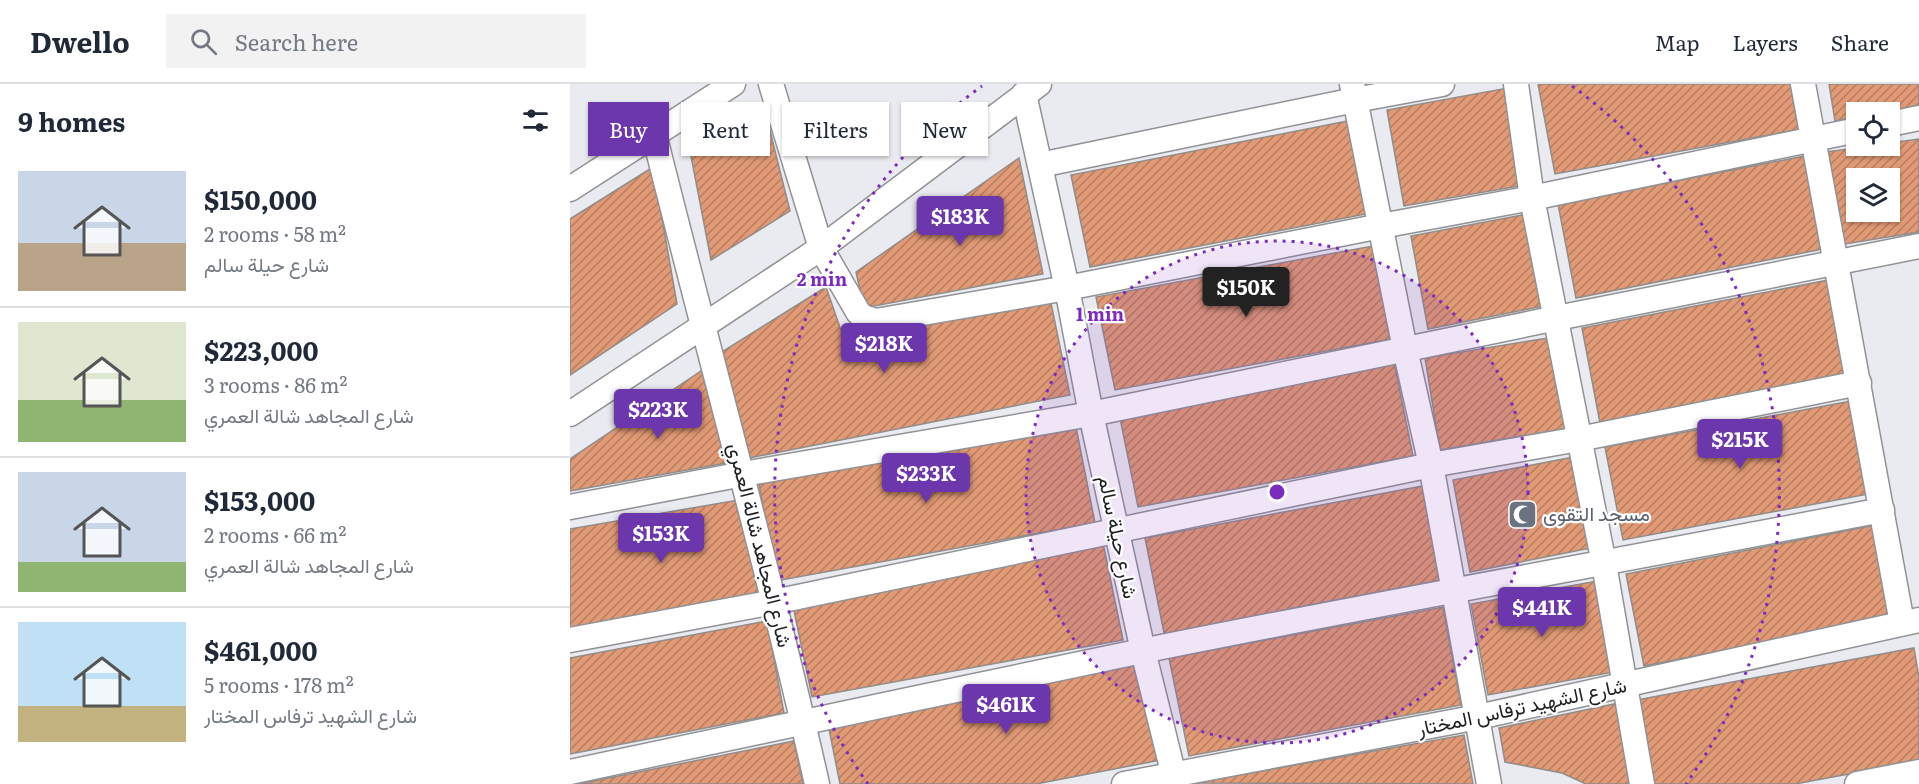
<!DOCTYPE html>
<html lang="en">
<head>
<meta charset="utf-8">
<style>
	body { margin:0; font-family:Literata,Vazirmatn,serif; background:#f2f2f3; color:#1f2937; height:100vh; display:flex; flex-direction:column; font-size:22px; white-space:nowrap }
	* { box-sizing:border-box; margin:0 }
	p { font-size:20px; color:#747a83 }
	.icon { flex:none; width:33px; height:33px; fill:none; stroke:currentColor; stroke-width:2; stroke-linecap:round; stroke-linejoin:round }
	.map { position:relative; flex:1; overflow:hidden }
	.panel { display:flex; flex-direction:column; background:#fff; width:570px }
	.panel>* { flex:none }
	.guide { position:absolute; left:18px; top:18px; width:570px; height:54px; display:flex; gap:12px }
	.controls { position:absolute; left:1276px; top:18px; display:grid; gap:12px }
	.controls a { display:grid; place-items:center; width:54px; height:54px; border-radius:0px; background:#fff; box-shadow:0 2px 4px #0004; font-size:30px }
	.price { position:absolute; translate:-50% -51px; padding:0 14px; border-radius:6px; background:#6c36ad; color:#fff; font-size:20px; line-height:39px; filter:drop-shadow(0 2px 3px #0008) }
	.price::after { content:''; position:absolute; left:50%; top:36px; width:18px; height:14px; margin-left:-9px; background:inherit; clip-path:polygon(0 0,100% 0,50% 100%) }
	.price.current { background:#222; color:#fff }
	ul { padding:0; list-style:none }
	li { display:flex; align-items:center; gap:18px; height:150px; padding:0 18px }
	li+li { border-top:2px solid #e0e1e3 }
	li span { display:grid; place-items:center; flex:none; width:168px; height:120px; border-radius:0px; color:#555 }
	li>.icon { margin-inline-start:auto }
	span .icon { width:72px; height:72px; fill:#fffc; stroke-width:1 }
	li b { font-size:26px }
	h2 { display:flex; justify-content:space-between; align-items:center; height:72px; padding:0 18px; font-size:26px }
	.pill { padding:0 21px; border-radius:0px; background:#fff; box-shadow:0 2px 4px #0004; font-size:21px; line-height:54px }
	.pill.current { background:#6c36ad; color:#fff }
	header { display:flex; align-items:center; gap:36px; box-sizing:border-box; height:84px; padding:0 30px; background:#fff; border-bottom:2px solid #e0e1e3 }
	header strong { font-size:28px }
	nav { display:flex; gap:33px; margin-inline-start:auto; font-size:21px }
	.search { width:420px; height:54px; background:#f2f2f3; display:flex; align-items:center; gap:15px; box-sizing:border-box; padding:0 21px; border-radius:0px; color:#747a83; font-size:22px }
	main { display:flex; flex:1; min-height:0 }
	.map>svg:first-child { display:block }
	.building { fill:url(#building-hatch); stroke:#918c8a; stroke-width:1.5; fill-rule:evenodd }
	.lines { fill:none; stroke-linecap:round; stroke-linejoin:round }
	.minor-casing { stroke:#909296; stroke-width:27 }
	.minor { stroke:#fff; stroke-width:24 }
	.ring { fill:none; stroke:#7b2cbf; stroke-width:3; stroke-dasharray:3 6 }
	.labels { text-anchor:middle; stroke-width:4.5; stroke-linejoin:round; paint-order:stroke }
	.worship-label { font-size:20px; fill:#5b616d; stroke:#fff; text-anchor:start }
	.street-label { font-size:20px; fill:#1e1f21; stroke:#fff }
	.centre { fill:#7b2cbf; stroke:#fff; stroke-width:3 }
	.ring-label { font-size:18px; text-anchor:middle; font-weight:bold; fill:#7b2cbf; stroke:#fff; stroke-width:4.5; stroke-linejoin:round; paint-order:stroke }
</style>
</head>
<body>
<header>
<strong>Dwello</strong>
<div class="search"><svg class="icon" aria-label="search" viewBox="0 0 24 24"><circle cx="10" cy="10" r="6"/><path d="M15 15l6 6"/></svg>Search here</div>
<nav><a>Map</a><a>Layers</a><a>Share</a></nav>
</header>
<main>
<section class="panel">
<h2>9 homes<svg class="icon" aria-label="filters" viewBox="0 0 24 24"><path d="M4 7h16M4 17h16"/><circle cx="9" cy="7" r="2"/><circle cx="15" cy="17" r="2"/></svg></h2>
<ul>
<li><span style="background:linear-gradient(#c9d6e8 60%,#b9a48a 0)"><svg class="icon" aria-label="home" viewBox="0 0 24 24"><path d="M3 11l9-7 9 7M6 9v11h12V9"/></svg></span><div><b>$150,000</b><p>2 rooms · 58 m²</p><p>شارع حيلة سالم</p></div></li>
<li><span style="background:linear-gradient(#dfe7d0 65%,#8fb573 0)"><svg class="icon" aria-label="home" viewBox="0 0 24 24"><path d="M3 11l9-7 9 7M6 9v11h12V9"/></svg></span><div><b>$223,000</b><p>3 rooms · 86 m²</p><p>شارع المجاهد شالة العمري</p></div></li>
<li><span style="background:linear-gradient(#c9d6e8 75%,#8fb573 0)"><svg class="icon" aria-label="home" viewBox="0 0 24 24"><path d="M3 11l9-7 9 7M6 9v11h12V9"/></svg></span><div><b>$153,000</b><p>2 rooms · 66 m²</p><p>شارع المجاهد شالة العمري</p></div></li>
<li><span style="background:linear-gradient(#bfe0f5 70%,#c2b280 0)"><svg class="icon" aria-label="home" viewBox="0 0 24 24"><path d="M3 11l9-7 9 7M6 9v11h12V9"/></svg></span><div><b>$461,000</b><p>5 rooms · 178 m²</p><p>شارع الشهيد ترفاس المختار</p></div></li>
</ul>
</section>
<div class="map">
<svg width="1349" height="700" viewBox="0 0 1349 700">
	<defs>
		<pattern id="building-hatch" width="6" height="6" patternUnits="userSpaceOnUse" patternTransform="scale(1.5)"><rect width="6" height="6" fill="#e19a75"/><path d="M-1 1l2-2M0 6l6-6M5 7l2-2" fill="none" stroke="#b67d60"/></pattern>
	</defs>
	<rect width="100%" height="100%" fill="#eaebf0"/>
	<!-- building -->
	<g class="building">
		<path d="M968 0H1230L1238 44 985 90Z"/>
		<path d="M1259 0H1349V22L1314 28H1287V33L1265 37Z"/>
		<path d="M943 3 960 100 834 122 817 26Z"/>
		<path d="M195 27 220 127 141 176 121 72Z"/>
		<path d="M783 36 801 129 520 183 501 91Z"/>
		<path d="M1349 55V148L1269 161 1256 68 1302 62H1320V59ZM1287 94H1320V128H1287Z"/>
		<path d="M1240 71 1258 164 1006 214 988 120Z"/>
		<path d="M449 74 473 190 294 224 286 188Z"/>
		<path d="M83 83 107 220 0 291V135Z"/>
		<path d="M962 129 979 221 858 245 841 152Z"/>
		<path d="M808 161 827 254 545 306 526 213Z"/>
		<path d="M1264 195 1281 291 1030 339 1012 244Z"/>
		<path d="M256 203 274 255 481 219 500 311 174 375 150 269Z"/>
		<path d="M984 253 999 344 870 366 855 274Z"/>
		<path d="M824 278 843 372 568 423 549 329Z"/>
		<path d="M137 283 162 378 0 407V375Z"/>
		<path d="M1287 316 1304 409 1053 456 1035 363Z"/>
		<path d="M506 343 525 439 206 497 189 400Z"/>
		<path d="M1004 373 1021 464 900 488 883 396Z"/>
		<path d="M853 402 871 502 595 554 575 454Z"/>
		<path d="M174 415 191 512 0 544V445Z"/>
		<path d="M1306 441 1324 533 1074 582 1056 490Z"/>
		<path d="M533 459 553 556 242 613 223 522Z"/>
		<path d="M1027 497 1044 588 918 611 901 520Z"/>
		<path d="M873 523 891 621 619 672 599 574Z"/>
		<path d="M197 537 214 629 0 670V574Z"/>
		<path d="M1344 564 1349 594V677L1225 700H1076L1061 617Z"/>
		<path d="M570 578 591 676 466 700H270L258 640Z"/>
		<path d="M1049 619 1061 700H1016L992 689 935 678 929 644Z"/>
		<path d="M894 651 903 700 624 699Z"/>
		<path d="M224 657 233 700H9Z"/>
	</g>
	<g class="lines">
		<defs>
			<g id="minor">
				<path d="M201 0 251 164 288 228 293 233 306 237 497 204 811 142 962 114 1287 46"/>
				<path d="M782 0 835 265 861 381 919 700"/>
				<path d="M946 0 962 114 1034 480 1072 700"/>
				<path d="M1233 0 1332 539"/>
				<path d="M454 10 497 204 521 330 573 567 606 700"/>
				<path d="M1320 40 1349 34"/>
				<path d="M84 50C138 266 198 482 247 700"/>
				<path d="M470 81 785 16 872 0"/>
				<path d="M0 105 163 0"/>
				<path d="M0 330 251 164 469 0"/>
				<path d="M0 423 173 390 521 330 987 234 1349 162"/>
				<path d="M0 556 204 518 861 381 1009 355 1289 299"/>
				<path d="M0 688C191 648 381 606 572 567 818 517 1065 474 1312 426"/>
				<path d="M554 700 908 633 1349 536"/>
				<path d="M1287 700 1349 688"/>
			</g>
		</defs>
		<!-- minor casing -->
		<use href="#minor" class="minor-casing"/>
		<!-- minor -->
		<use href="#minor" class="minor"/>
	</g>
	<!-- distance rings -->
	<circle cx="707" cy="408" r="251" fill="#7b2cbf" fill-opacity=".12"/>
	<g class="ring">
		<circle cx="707" cy="408" r="251"/>
		<path d="M298 700A502 502 0 0 1 412 2M1002 2A502 502 0 0 1 1116 700"/>
	</g>
	<!-- icons -->
	<defs>
		<symbol id="mosque-square" viewBox="-11 -11 22 22"><rect x="-9" y="-9" width="18" height="18" rx="4" fill="#6b7280" stroke="#fff"/><path d="M3.5-4.9A6 6 0 1 0 3.5 4.9A5 5 0 1 1 3.5-4.9Z" fill="#fff"/></symbol>
	</defs>
	<g fill-rule="evenodd">
		<use href="#mosque-square" x="936" y="414" width="33" height="33"/>
	</g>
	<g class="labels">
		<!-- worship labels -->
		<g class="worship-label">
			<text x="973" y="437">مسجد التقوى</text>
		</g>
		<!-- street labels -->
		<g class="street-label">
			<text transform="translate(548 453) rotate(78)" y="7">شارع حيلة سالم</text>
			<text transform="translate(190 461) rotate(76)" y="7">شارع المجاهد شالة العمري</text>
			<text transform="translate(952 623) rotate(-12)" y="7">شارع الشهيد ترفاس المختار</text>
		</g>
	</g>
	<circle cx="707" cy="408" r="9" class="centre"/>
	<g class="ring-label">
		<text x="252" y="202">2 min</text>
		<text x="530" y="237">1 min</text>
	</g>
</svg>
<div class="controls">
<a><svg class="icon" aria-label="locate" viewBox="0 0 24 24"><circle cx="12" cy="12" r="6"/><path d="M12 2v4M12 18v4M2 12h4M18 12h4"/></svg></a>
<a><svg class="icon" aria-label="layers" viewBox="0 0 24 24"><path d="M12 4l9 5-9 5-9-5zM3 14l9 5 9-5"/></svg></a>
</div>
<b class="price" style="left:390px;top:163px">$183K</b>
<b class="price current" style="left:676px;top:234px">$150K</b>
<b class="price" style="left:314px;top:290px">$218K</b>
<b class="price" style="left:88px;top:356px">$223K</b>
<b class="price" style="left:1170px;top:386px">$215K</b>
<b class="price" style="left:356px;top:420px">$233K</b>
<b class="price" style="left:91px;top:480px">$153K</b>
<b class="price" style="left:972px;top:554px">$441K</b>
<b class="price" style="left:436px;top:651px">$461K</b>
<div class="guide">
<a class="pill current">Buy</a>
<a class="pill">Rent</a>
<a class="pill">Filters</a>
<a class="pill">New</a>
</div>
</div>
</main>
</body>
</html>
